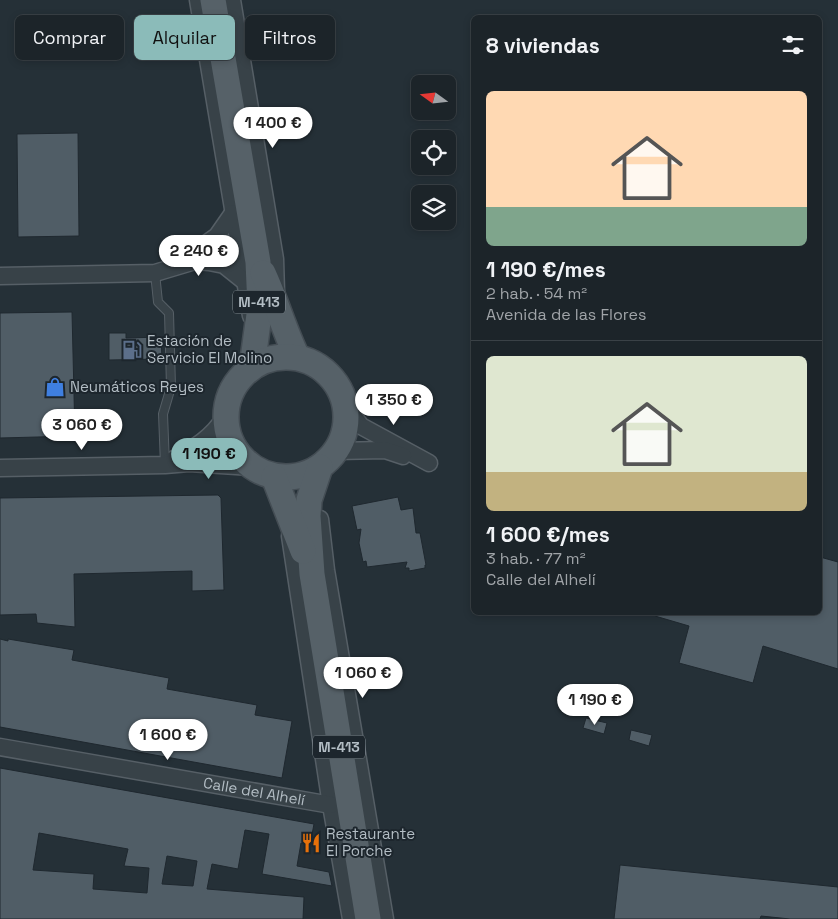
<!DOCTYPE html>
<html lang="es">
<head>
<meta charset="utf-8">
<style>
	body { margin:0; font-family:"Space Grotesk",sans-serif; background:#293035; color:#f1f3f6; height:100vh; display:flex; flex-direction:column; font-size:19px; white-space:nowrap }
	* { box-sizing:border-box; margin:0 }
	p { font-size:16px; color:#a0a4a8 }
	.icon { flex:none; width:28px; height:28px; fill:none; stroke:currentColor; stroke-width:2; stroke-linecap:round; stroke-linejoin:round }
	.map { position:relative; flex:1; overflow:hidden }
	.drawer { position:absolute; left:471px; top:15px; width:351px; height:600px; display:flex; flex-direction:column; background:#1c2429; border-radius:8px; box-shadow:0 2px 8px #0003,0 0 0 1px #3a4146 }
	.drawer>* { flex:none }
	.banner { position:absolute; left:15px; top:15px; width:381px; height:45px; display:flex; gap:10px }
	.needle { width:32px; rotate:285deg }
	.buttons { position:absolute; left:411px; top:75px; display:grid; gap:10px }
	.buttons a { display:grid; place-items:center; width:45px; height:45px; border-radius:8px; background:#1c2429; box-shadow:0 2px 8px #0003,0 0 0 1px #3a4146; font-size:25px }
	.price { position:absolute; translate:-50% -42px; padding:0 11px; border-radius:18px; background:#fff; color:#222; font-size:16px; line-height:32px; filter:drop-shadow(0 1px 2px #0008) }
	.price::after { content:''; position:absolute; left:50%; top:30px; width:15px; height:11px; margin-left:-8px; background:inherit; clip-path:polygon(0 0,100% 0,50% 100%) }
	.price.on { background:#8bbbb9; color:#111 }
	ul { padding:0; list-style:none }
	li { display:grid; align-content:center; gap:10px; height:265px; padding:0 15px }
	li+li { border-top:1px solid #3a4146 }
	li span { display:grid; place-items:center; height:155px; border-radius:8px; color:#555 }
	li>.icon { margin-inline-start:auto }
	span .icon { width:90px; height:90px; fill:#fffc; stroke-width:1 }
	li b { font-size:21px }
	h2 { display:flex; justify-content:space-between; align-items:center; height:60px; padding:0 15px; font-size:21px }
	.tag { padding:0 18px; border-radius:8px; background:#1c2429; box-shadow:0 2px 8px #0003,0 0 0 1px #3a4146; font-size:18px; line-height:45px }
	.tag.on { background:#8bbbb9; color:#111 }
	.map>svg:first-child { display:block }
	.building { fill:#505d66; stroke:#1f282f; fill-rule:evenodd }
	.lines { fill:none; stroke-linecap:round; stroke-linejoin:round }
	.service-casing { stroke:#565f66; stroke-width:10 }
	.minor-casing { stroke:#565f66; stroke-width:19 }
	.primary-casing { stroke:#444d54; stroke-width:28 }
	.service { stroke:#384248; stroke-width:8 }
	.minor { stroke:#384248; stroke-width:16 }
	.primary { stroke:#566168; stroke-width:25 }
	.labels { text-anchor:middle; stroke-width:4; stroke-linejoin:round; paint-order:stroke }
	.shield { fill:#1d262d; stroke:#869097; stroke-width:1 }
	.shield-label { font-size:14px; font-weight:bold; fill:#b3bdc4 }
	.poi-label { font-size:15px; fill:#b3bdc4; stroke:#1d262d; text-anchor:start }
	.street-label { font-size:15px; fill:#b3bdc4; stroke:#1d262d }
</style>
</head>
<body>
<div class="map">
<svg width="838" height="919" viewBox="0 0 838 919">
	<rect width="100%" height="100%" fill="#253037"/>
	<!-- building -->
	<g class="building">
		<path d="M78 133 79 236 18 237 17 134Z"/>
		<path d="M72 312 75 436 0 438V313Z"/>
		<path d="M109 333H126V338L161 337 162 359 109 360Z"/>
		<path d="M218 495 221 498 224 590 192 591V571L74 574 75 627 37 623 36 614 0 615V498Z"/>
		<path d="M398 497 401 510 413 508 416 533H420L426 565H425V568L409 571V568H405L407 562 367 567 366 561 363 562 359 543 361 529 357 530 352 506Z"/>
		<path d="M820 557 838 562V669L763 646 753 683 679 663 689 626 655 616V612H820Z"/>
		<path d="M0 639 8 641V639L74 650 72 660 169 678 167 689 257 705 255 715 292 721 282 778 0 727Z"/>
		<path d="M586 718 607 723 604 734 583 728Z"/>
		<path d="M631 730 652 735 649 746 629 740Z"/>
		<path d="M0 768 314 824 310 845 301 843 297 866 329 872 332 886 262 874 269 834 245 830 238 869 212 864 207 889 304 897 303 919H0ZM39 833 128 849 124 866 149 868 147 893 93 889 94 874 33 870ZM167 856 197 861 193 886 162 884Z"/>
		<path d="M620 865 838 887V919H790L761 916 760 919H614Z"/>
	</g>
	<g class="lines">
		<defs>
			<path id="service" d="M155 273 158 302 169 313 171 387 163 414 165 465"/>
			<g id="minor">
				<path d="M198 0 251 316"/>
				<path d="M232 0 275 259 276 292"/>
				<path d="M179 259 196 251 217 236 233 213"/>
				<path d="M0 276 155 273 195 261 209 262 224 265 244 281"/>
				<path d="M345 405 361 426 429 463"/>
				<path d="M336 451 385 450 403 456"/>
				<path d="M169 462C194 448 210 440 226 416"/>
				<path d="M0 468 165 465 189 463 252 467"/>
				<path d="M320 519 326 570 385 919"/>
				<path d="M290 536 331 805 351 919"/>
				<path id="s1" d="M0 747 331 805"/>
			</g>
			<g id="primary">
				<path d="M213 0 258 262 260 307 252 367"/>
				<path d="M263 273C276 301 284 330 297 357"/>
				<circle cx="286" cy="417" r="60"/>
				<path d="M320 467 309 500 308 516 312 574 368 919"/>
				<path d="M274 477 303 551"/>
			</g>
		</defs>
		<!-- service casing -->
		<use href="#service" class="service-casing"/>
		<!-- minor casing -->
		<use href="#minor" class="minor-casing"/>
		<!-- primary casing -->
		<use href="#primary" class="primary-casing"/>
		<!-- service -->
		<use href="#service" class="service"/>
		<!-- minor -->
		<use href="#minor" class="minor"/>
		<!-- primary -->
		<use href="#primary" class="primary"/>
	</g>
	<!-- icons -->
	<defs>
		<symbol id="fuel-bare" viewBox="-9 -9 18 18"><path d="M-5.5-6h7V0h2V4h1.3V-2.5L3-4.5l.8-.8L6-3V5H2.5V1h-1V6h-7ZM-4.2-4.7v3.2H.2V-4.7Z" fill="#5c6f8a" stroke="#1d262d" stroke-width="2.5" paint-order="stroke"/></symbol>
		<symbol id="shop-bare" viewBox="-9 -9 18 18"><path d="M-5-2.5h2.3a2.7 3.5 0 0 1 5.4 0H5L5.5 6h-11ZM-1.5-2.5h3a1.5 2.3 0 0 0-3 0Z" fill="#3f7fe0" stroke="#1d262d" stroke-width="2.5" paint-order="stroke"/></symbol>
		<symbol id="restaurant-bare" viewBox="-9 -9 18 18"><path d="M-5-6h1v4h1v-4h1v4h1v-4h1v5L-1.5 .5V6h-2V.5L-5-1ZM5-6V6H3V1.5H1.5Q1.5-4 5-6Z" fill="#e8710a" stroke="#1d262d" stroke-width="2.5" paint-order="stroke"/></symbol>
	</defs>
	<g fill-rule="evenodd">
		<use href="#fuel-bare" x="118" y="336" width="28" height="28"/>
		<use href="#shop-bare" x="41" y="373" width="28" height="28"/>
		<use href="#restaurant-bare" x="297" y="829" width="28" height="28"/>
	</g>
	<g class="labels">
		<!-- shield labels -->
		<g class="shield">
			<rect x="233" y="290.5" width="52" height="23" rx="4"/>
			<rect x="313" y="735.5" width="52" height="23" rx="4"/>
		</g>
		<g class="shield-label">
			<text x="259" y="307">M-413</text>
			<text x="339" y="752">M-413</text>
		</g>
		<!-- poi labels -->
		<g class="poi-label">
			<text x="147" y="346">Estación de<tspan x="147" dy="17">Servicio El Molino</tspan></text>
			<text x="70" y="392">Neumáticos Reyes</text>
			<text x="326" y="839">Restaurante<tspan x="326" dy="17">El Porche</tspan></text>
		</g>
		<!-- street labels -->
		<g class="street-label">
			<text dy="5" stroke="none"><textPath href="#s1" startOffset="258">Calle del Alhelí</textPath></text>
		</g>
	</g>
</svg>
<div class="buttons">
<a><svg class="needle" viewBox="-14 -14 28 28"><path d="M0-13l5 13h-10z" fill="#e53935"/><path d="M0 13l5-13h-10z" fill="#a0a4a8"/></svg></a>
<a><svg class="icon" aria-label="locate" viewBox="0 0 24 24"><circle cx="12" cy="12" r="6"/><path d="M12 2v4M12 18v4M2 12h4M18 12h4"/></svg></a>
<a><svg class="icon" aria-label="layers" viewBox="0 0 24 24"><path d="M12 4l9 5-9 5-9-5zM3 14l9 5 9-5"/></svg></a>
</div>
<b class="price" style="left:273px;top:149px">1 400 €</b>
<b class="price" style="left:199px;top:277px">2 240 €</b>
<b class="price" style="left:394px;top:426px">1 350 €</b>
<b class="price" style="left:82px;top:451px">3 060 €</b>
<b class="price on" style="left:209px;top:480px">1 190 €</b>
<b class="price" style="left:363px;top:699px">1 060 €</b>
<b class="price" style="left:595px;top:726px">1 190 €</b>
<b class="price" style="left:168px;top:761px">1 600 €</b>
<div class="banner">
<a class="tag">Comprar</a>
<a class="tag on">Alquilar</a>
<a class="tag">Filtros</a>
</div>
<section class="drawer">
<h2>8 viviendas<svg class="icon" aria-label="filters" viewBox="0 0 24 24"><path d="M4 7h16M4 17h16"/><circle cx="9" cy="7" r="2"/><circle cx="15" cy="17" r="2"/></svg></h2>
<ul>
<li><span style="background:linear-gradient(#ffd9b3 75%,#7fa58c 0)"><svg class="icon" aria-label="home" viewBox="0 0 24 24"><path d="M3 11l9-7 9 7M6 9v11h12V9"/></svg></span><div><b>1 190 €/mes</b><p>2 hab. · 54 m²</p><p>Avenida de las Flores</p></div></li>
<li><span style="background:linear-gradient(#dfe7d0 75%,#c2b280 0)"><svg class="icon" aria-label="home" viewBox="0 0 24 24"><path d="M3 11l9-7 9 7M6 9v11h12V9"/></svg></span><div><b>1 600 €/mes</b><p>3 hab. · 77 m²</p><p>Calle del Alhelí</p></div></li>
</ul>
</section>
</div>
</body>
</html>
